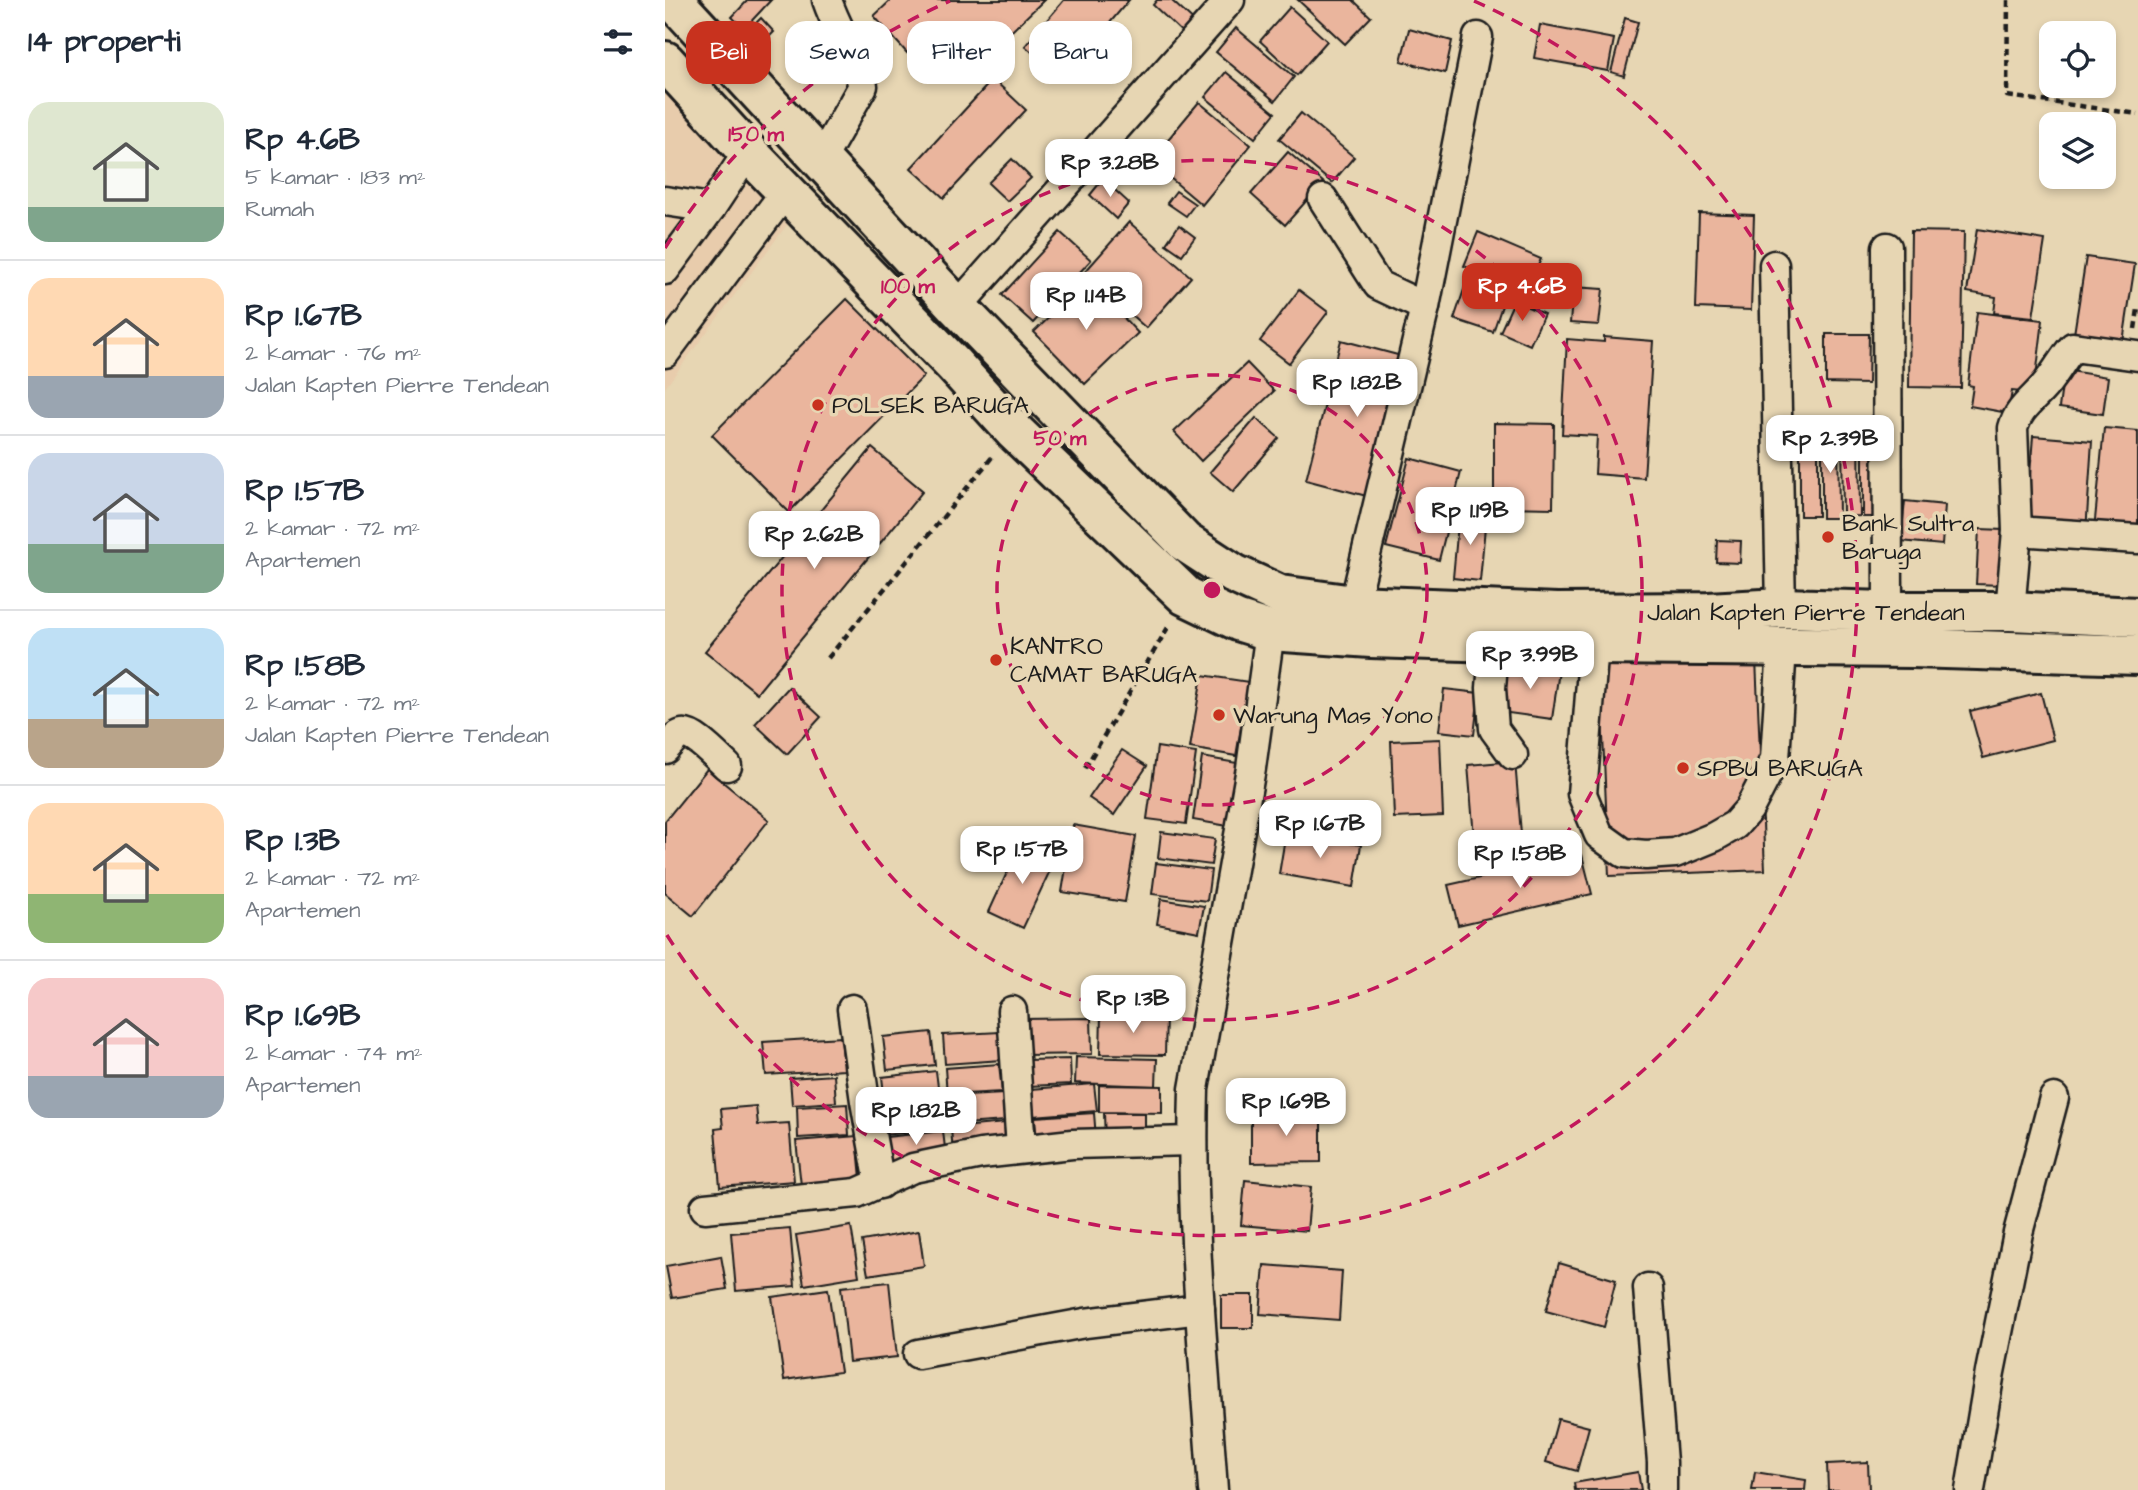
<!DOCTYPE html>
<html lang="id">
<head>
<meta charset="utf-8">
<style>
	body { margin:0; font-family:"Architects Daughter",sans-serif; background:#f6f6f7; color:#1f2937; height:100vh; display:flex; flex-direction:column; font-size:26px; white-space:nowrap }
	* { box-sizing:border-box; margin:0 }
	p { font-size:23px; color:#747a83 }
	.icon { flex:none; width:38px; height:38px; fill:none; stroke:currentColor; stroke-width:2; stroke-linecap:round; stroke-linejoin:round }
	.map { position:relative; flex:1; overflow:hidden }
	.side { display:flex; flex-direction:column; background:#fff; width:665px }
	.side>* { flex:none }
	.top-card { position:absolute; left:21px; top:21px; width:665px; height:63px; display:flex; gap:14px }
	.buttons { position:absolute; left:1374px; top:21px; display:grid; gap:14px }
	.buttons a { display:grid; place-items:center; width:77px; height:77px; border-radius:14px; background:#fff; box-shadow:0 4px 10px #0003; font-size:35px }
	.price { position:absolute; translate:-50% -60px; padding:0 16px; border-radius:14px; background:#fff; color:#222; font-size:23px; line-height:46px; filter:drop-shadow(0 2px 4px #0008) }
	.price::after { content:''; position:absolute; left:50%; top:42px; width:21px; height:16px; margin-left:-10px; background:inherit; clip-path:polygon(0 0,100% 0,50% 100%) }
	.price.on { background:#c8321e; color:#fff }
	ul { padding:0; list-style:none }
	li { display:flex; align-items:center; gap:21px; height:175px; padding:0 28px }
	li+li { border-top:2px solid #e0e1e3 }
	li span { display:grid; place-items:center; flex:none; width:196px; height:140px; border-radius:21px; color:#555 }
	li>.icon { margin-inline-start:auto }
	span .icon { width:84px; height:84px; fill:#fffc; stroke-width:1 }
	li b { font-size:30px }
	h2 { display:flex; justify-content:space-between; align-items:center; height:84px; padding:0 28px; font-size:30px }
	.chip { padding:0 24px; border-radius:21px; background:#fff; box-shadow:0 4px 10px #0003; font-size:24px; line-height:63px }
	.chip.on { background:#c8321e; color:#fff }
	main { display:flex; flex:1; min-height:0 }
	.map>svg:first-child { display:block }
	.built { fill:#e8ccac }
	.building { fill:#eab59d; stroke:#1c1c1c; stroke-width:2 }
	.lines { fill:none; stroke-linecap:round; stroke-linejoin:round }
	.minor-casing { stroke:#1c1c1c; stroke-width:33 }
	.highway-casing { stroke:#1c1c1c; stroke-width:44 }
	.path { stroke:#1c1c1c; stroke-width:4.5; stroke-dasharray:7 5; stroke-linecap:butt }
	.minor { stroke:#e7d6b3; stroke-width:28 }
	.highway { stroke:#e7d6b3; stroke-width:38 }
	.ring { fill:none; stroke:#c2185b; stroke-width:3.5; stroke-dasharray:12 9 }
	.poi-dot { fill:#c8321e; stroke:#e7d6b3; stroke-width:2.5 }
	.labels { text-anchor:middle; stroke-width:7; stroke-linejoin:round; paint-order:stroke }
	.poi-label { font-size:24px; fill:#1c1c1c; stroke:#e7d6b3; text-anchor:start }
	.street-label { font-size:24px; fill:#1c1c1c; stroke:#e7d6b3 }
	.centre { fill:#c2185b; stroke:#e7d6b3; stroke-width:3.5 }
	.ring-label { font-size:21px; text-anchor:middle; font-weight:bold; fill:#c2185b; stroke:#e7d6b3; stroke-width:7; stroke-linejoin:round; paint-order:stroke }
</style>
</head>
<body>
<main>
<section class="side">
<h2>14 properti<svg class="icon" aria-label="filters" viewBox="0 0 24 24"><path d="M4 7h16M4 17h16"/><circle cx="9" cy="7" r="2"/><circle cx="15" cy="17" r="2"/></svg></h2>
<ul>
<li><span style="background:linear-gradient(#dfe7d0 75%,#7fa58c 0)"><svg class="icon" aria-label="home" viewBox="0 0 24 24"><path d="M3 11l9-7 9 7M6 9v11h12V9"/></svg></span><div><b>Rp 4.6B</b><p>5 kamar · 183 m²</p><p>Rumah</p></div></li>
<li><span style="background:linear-gradient(#ffd9b3 70%,#9aa5b1 0)"><svg class="icon" aria-label="home" viewBox="0 0 24 24"><path d="M3 11l9-7 9 7M6 9v11h12V9"/></svg></span><div><b>Rp 1.67B</b><p>2 kamar · 76 m²</p><p>Jalan Kapten Pierre Tendean</p></div></li>
<li><span style="background:linear-gradient(#c9d6e8 65%,#7fa58c 0)"><svg class="icon" aria-label="home" viewBox="0 0 24 24"><path d="M3 11l9-7 9 7M6 9v11h12V9"/></svg></span><div><b>Rp 1.57B</b><p>2 kamar · 72 m²</p><p>Apartemen</p></div></li>
<li><span style="background:linear-gradient(#bfe0f5 65%,#b9a48a 0)"><svg class="icon" aria-label="home" viewBox="0 0 24 24"><path d="M3 11l9-7 9 7M6 9v11h12V9"/></svg></span><div><b>Rp 1.58B</b><p>2 kamar · 72 m²</p><p>Jalan Kapten Pierre Tendean</p></div></li>
<li><span style="background:linear-gradient(#ffd9b3 65%,#8fb573 0)"><svg class="icon" aria-label="home" viewBox="0 0 24 24"><path d="M3 11l9-7 9 7M6 9v11h12V9"/></svg></span><div><b>Rp 1.3B</b><p>2 kamar · 72 m²</p><p>Apartemen</p></div></li>
<li><span style="background:linear-gradient(#f6c9c9 70%,#9aa5b1 0)"><svg class="icon" aria-label="home" viewBox="0 0 24 24"><path d="M3 11l9-7 9 7M6 9v11h12V9"/></svg></span><div><b>Rp 1.69B</b><p>2 kamar · 74 m²</p><p>Apartemen</p></div></li>
</ul>
</section>
<div class="map">
<svg width="1473" height="1490" viewBox="0 0 1473 1490">
	<rect width="100%" height="100%" fill="#e7d6b3"/>
	<filter id="ink" filterUnits="userSpaceOnUse"><feTurbulence type="fractalNoise" baseFrequency=".0143" numOctaves="2"/><feDisplacementMap in="SourceGraphic" scale="14" xChannelSelector="R" yChannelSelector="G"/><feConvolveMatrix kernelMatrix="1 2 1 2 8 2 1 2 1" color-interpolation-filters="sRGB"/></filter>
	<g filter="url(#ink)">
		<!-- built -->
		<path class="built" d="M0 48 139 202 0 388Z"/>
		<!-- building -->
		<g class="building">
			<path d="M83 0H106L79 29 67 17Z"/>
			<path d="M226 0H379L301 75 262 34 242 53 209 16Z"/>
			<path d="M399 0H464L398 79 360 46Z"/>
			<path d="M492 0H506L534 26 523 38 488 5Z"/>
			<path d="M633 0H688L706 17 680 44Z"/>
			<path d="M625 7 662 41 632 75 595 41Z"/>
			<path d="M96 18 109 32 91 50 78 36Z"/>
			<path d="M960 18 973 22 959 76 946 72Z"/>
			<path d="M875 25 949 39 943 71 869 58Z"/>
			<path d="M571 28 629 77 610 101 551 52Z"/>
			<path d="M744 29 787 41 780 73 736 61Z"/>
			<path d="M561 72 610 113 590 138 540 97Z"/>
			<path d="M328 79 361 110 279 198 246 168Z"/>
			<path d="M534 102 586 145 537 205 485 161Z"/>
			<path d="M636 113 689 157 667 183 614 139Z"/>
			<path d="M623 152 658 182 620 225 586 194Z"/>
			<path d="M347 159 366 178 342 201 323 183Z"/>
			<path d="M438 179 464 203 451 219 425 195Z"/>
			<path d="M511 191 530 204 521 216 502 203Z"/>
			<path d="M1034 213 1089 215 1086 310 1031 308Z"/>
			<path d="M464 222 526 277 481 328 419 273Z"/>
			<path d="M514 225 530 237 517 255 501 244Z"/>
			<path d="M1312 229 1380 240 1368 317 1329 313 1331 297 1302 292Z"/>
			<path d="M1246 231 1299 232 1296 388 1244 387Z"/>
			<path d="M395 232 426 260 368 323 337 295Z"/>
			<path d="M813 232 876 259 861 293 799 266Z"/>
			<path d="M1421 257 1470 264 1458 342 1409 334Z"/>
			<path d="M804 275 843 288 828 332 789 319Z"/>
			<path d="M423 280 473 333 420 384 369 332Z"/>
			<path d="M908 287 938 289 934 325 905 323Z"/>
			<path d="M634 290 663 312 624 363 595 341Z"/>
			<path d="M182 299 259 376 124 512 47 435Z"/>
			<path d="M849 301 879 314 865 345 835 332Z"/>
			<path d="M1312 312 1378 320 1369 393 1347 391 1343 413 1305 406 1308 386 1303 385Z"/>
			<path d="M1161 334H1204L1203 384 1161 383Z"/>
			<path d="M939 337 988 341 979 478 930 474 932 436 897 434 902 339 939 342Z"/>
			<path d="M676 340 744 358 709 498 641 480Z"/>
			<path d="M582 363 609 391 536 461 509 432Z"/>
			<path d="M1399 370 1443 377 1438 414 1394 408Z"/>
			<path d="M591 418 614 438 568 492 545 472Z"/>
			<path d="M829 423 889 424 888 508 829 507Z"/>
			<path d="M1439 428 1473 431V534L1429 530Z"/>
			<path d="M1157 432H1173L1174 518H1157Z"/>
			<rect x="1135" y="433" width="18" height="83"/>
			<path d="M1177 434H1194L1195 516 1178 517Z"/>
			<rect x="1198" y="435" width="18" height="82"/>
			<path d="M1368 436 1427 441 1421 532 1361 527Z"/>
			<path d="M207 448 258 491 92 693 40 651Z"/>
			<path d="M744 458 796 472 774 560 721 547Z"/>
			<path d="M1240 501 1280 505 1277 545 1236 541Z"/>
			<path d="M794 513 821 516 815 581 788 578Z"/>
			<path d="M1314 529 1339 530 1337 585 1311 584Z"/>
			<path d="M1052 540 1076 541 1075 563 1051 562Z"/>
			<path d="M1091 659 1100 870 944 876 935 665Z"/>
			<path d="M843 663 894 671 887 719 836 712Z"/>
			<path d="M537 675 584 682 571 756 525 748Z"/>
			<path d="M124 687 156 717 122 754 90 724Z"/>
			<path d="M779 689 814 693 809 735 774 731Z"/>
			<path d="M1376 693 1388 740 1318 758 1305 711Z"/>
			<path d="M775 739 778 816 729 818 726 741Z"/>
			<path d="M492 747 531 753 521 824 482 819Z"/>
			<path d="M457 750 482 766 449 815 424 798Z"/>
			<path d="M537 757 572 763 563 826 528 820Z"/>
			<path d="M850 761 857 846 810 849 803 765Z"/>
			<path d="M42 769 104 820 28 916 0 893V821Z"/>
			<path d="M408 825 471 836 460 902 397 892Z"/>
			<path d="M496 832 550 839 546 865 493 858Z"/>
			<path d="M621 832 696 845 689 887 614 874Z"/>
			<path d="M355 844 390 860 358 928 324 912Z"/>
			<path d="M917 855 927 894 793 925 783 885Z"/>
			<path d="M491 863 546 870 542 901 487 894Z"/>
			<path d="M496 899 539 906 534 932 492 924Z"/>
			<path d="M436 1015 501 1016 500 1055 435 1054Z"/>
			<path d="M426 1018 427 1054 360 1055 359 1019Z"/>
			<path d="M266 1032 270 1065 222 1070 218 1037Z"/>
			<path d="M335 1032 337 1060 280 1064 278 1035Z"/>
			<path d="M176 1037 179 1070 101 1075 98 1042Z"/>
			<path d="M411 1057 492 1059 491 1086 410 1083Z"/>
			<path d="M405 1059 406 1084 363 1086V1060Z"/>
			<path d="M334 1064 337 1092 282 1095 280 1068Z"/>
			<path d="M271 1071 274 1095 220 1102 217 1077Z"/>
			<path d="M169 1075 171 1102 127 1105 125 1078Z"/>
			<path d="M429 1084 432 1111 368 1116 366 1089Z"/>
			<path d="M434 1085 497 1086V1113L434 1112Z"/>
			<path d="M339 1094 340 1121 286 1125 284 1097Z"/>
			<path d="M276 1100 279 1129 218 1135 215 1106Z"/>
			<path d="M182 1104 184 1135 133 1138 132 1107Z"/>
			<path d="M91 1106 93 1125 124 1123 129 1181 55 1187 50 1129 58 1128 56 1109Z"/>
			<path d="M429 1113 431 1138 372 1143 370 1117Z"/>
			<path d="M439 1113H480V1141H440Z"/>
			<path d="M586 1114H656V1162L586 1163Z"/>
			<path d="M340 1123 342 1149 288 1153 286 1128Z"/>
			<path d="M278 1131 281 1157 224 1163 221 1137Z"/>
			<path d="M192 1136 197 1189 137 1194 131 1141Z"/>
			<path d="M580 1180 646 1187 642 1231 576 1225Z"/>
			<path d="M186 1226 194 1276 139 1285 131 1235Z"/>
			<path d="M125 1228 130 1286 71 1291 66 1233Z"/>
			<path d="M254 1231 259 1266 203 1275 197 1241Z"/>
			<path d="M56 1256 62 1289 7 1298 1 1266Z"/>
			<path d="M894 1263 951 1280 939 1327 881 1311Z"/>
			<path d="M599 1265 677 1271 674 1320 595 1314Z"/>
			<path d="M224 1282 232 1357 184 1362 176 1287Z"/>
			<path d="M163 1289 175 1372 119 1380 107 1297Z"/>
			<rect x="556" y="1295" width="32" height="33"/>
			<path d="M893 1419 924 1427 912 1471 881 1462Z"/>
			<path d="M1203 1462 1204 1490H1163L1162 1464Z"/>
			<path d="M973 1472 976 1490H910L909 1483Z"/>
			<path d="M1090 1472 1141 1480 1140 1490H1087Z"/>
		</g>
		<g class="lines">
			<defs>
				<g id="minor">
					<path d="M156 160 198 86C190 55 172 30 162 0"/>
					<path d="M658 199 713 285 760 307"/>
					<path d="M0 201 46 208"/>
					<path d="M1222 247 1223 611"/>
					<path d="M1109 265 1116 608"/>
					<path d="M0 270 46 208 83 152"/>
					<path d="M292 307 565 0"/>
					<path d="M0 353 121 191"/>
					<path d="M1352 531 1473 539"/>
					<path d="M689 605 760 307 813 37"/>
					<path d="M1345 611 1352 531 1348 428C1354 406 1373 397 1385 379 1393 369 1399 357 1408 347L1473 356"/>
					<path d="M830 640 826 688 829 729 848 755"/>
					<path d="M929 645 917 794 934 835 959 853 981 855 1010 853 1049 837 1070 825 1084 809 1110 759 1117 647"/>
					<path d="M0 749C5 744 10 736 17 734 28 731 53 758 62 766"/>
					<path d="M187 1009 200 1101 215 1184"/>
					<path d="M347 1011 356 1149"/>
					<path d="M40 1208 192 1193 248 1168 316 1154 407 1144 527 1141"/>
					<path d="M983 1288 997 1462V1490"/>
					<path d="M253 1354 420 1323 535 1309"/>
					<path d="M548 1490C539 1357 525 1223 529 1089L586 768 605 631"/>
					<path d="M1305 1490 1325 1372 1353 1233 1389 1098"/>
				</g>
				<g id="highway">
					<path d="M8 0 292 307 520 542 569 574 615 595 689 605 892 613 1043 612 1116 608 1223 611H1345L1473 617"/>
					<path d="M0 61 83 152 289 365 349 431 521 596 573 621 605 631 706 638 929 645 1247 648 1473 655"/>
				</g>
			</defs>
			<!-- minor casing -->
			<use href="#minor" class="minor-casing"/>
			<!-- highway casing -->
			<use href="#highway" class="highway-casing"/>
			<!-- path -->
			<g class="path">
				<path d="M1343 0 1342 96 1473 114"/>
				<path d="M1470 329 1473 309"/>
				<path d="M163 658 328 456"/>
				<path d="M420 768 505 624"/>
			</g>
			<!-- minor -->
			<use href="#minor" class="minor"/>
			<!-- highway -->
			<use href="#highway" class="highway"/>
		</g>
	</g>
	<!-- distance rings -->
	<g class="ring">
		<circle cx="547" cy="590" r="215"/>
		<circle cx="547" cy="590" r="430"/>
		<path d="M0 248A645 645 0 0 1 285 1M809 1A645 645 0 1 1 0 932"/>
	</g>
	<!-- markers -->
	<g class="poi-dot">
		<circle cx="153" cy="405" r="7"/>
		<circle cx="1163" cy="537" r="7"/>
		<circle cx="331" cy="660" r="7"/>
		<circle cx="554" cy="715" r="7"/>
		<circle cx="1018" cy="768" r="7"/>
	</g>
	<g class="labels">
		<!-- poi labels -->
		<g class="poi-label">
			<text x="167" y="413">POLSEK BARUGA</text>
			<text x="1177" y="531">Bank Sultra<tspan x="1177" dy="28">Baruga</tspan></text>
			<text x="345" y="654">KANTRO<tspan x="345" dy="28">CAMAT BARUGA</tspan></text>
			<text x="568" y="723">Warung Mas Yono</text>
			<text x="1032" y="776">SPBU BARUGA</text>
		</g>
		<!-- street labels -->
		<g class="street-label">
			<text x="1141" y="620">Jalan Kapten Pierre Tendean</text>
		</g>
	</g>
	<circle cx="547" cy="590" r="10" class="centre"/>
	<g class="ring-label">
		<text x="91" y="141">150 m</text>
		<text x="243" y="293">100 m</text>
		<text x="395" y="445">50 m</text>
	</g>
</svg>
<div class="buttons">
<a><svg class="icon" aria-label="locate" viewBox="0 0 24 24"><circle cx="12" cy="12" r="6"/><path d="M12 2v4M12 18v4M2 12h4M18 12h4"/></svg></a>
<a><svg class="icon" aria-label="layers" viewBox="0 0 24 24"><path d="M12 4l9 5-9 5-9-5zM3 14l9 5 9-5"/></svg></a>
</div>
<b class="price" style="left:445px;top:199px">Rp 3.28B</b>
<b class="price on" style="left:857px;top:323px">Rp 4.6B</b>
<b class="price" style="left:421px;top:332px">Rp 1.14B</b>
<b class="price" style="left:692px;top:419px">Rp 1.82B</b>
<b class="price" style="left:1165px;top:475px">Rp 2.39B</b>
<b class="price" style="left:805px;top:547px">Rp 1.19B</b>
<b class="price" style="left:149px;top:571px">Rp 2.62B</b>
<b class="price" style="left:865px;top:691px">Rp 3.99B</b>
<b class="price" style="left:655px;top:860px">Rp 1.67B</b>
<b class="price" style="left:357px;top:886px">Rp 1.57B</b>
<b class="price" style="left:855px;top:890px">Rp 1.58B</b>
<b class="price" style="left:468px;top:1035px">Rp 1.3B</b>
<b class="price" style="left:621px;top:1138px">Rp 1.69B</b>
<b class="price" style="left:251px;top:1147px">Rp 1.82B</b>
<div class="top-card">
<a class="chip on">Beli</a>
<a class="chip">Sewa</a>
<a class="chip">Filter</a>
<a class="chip">Baru</a>
</div>
</div>
</main>
</body>
</html>
